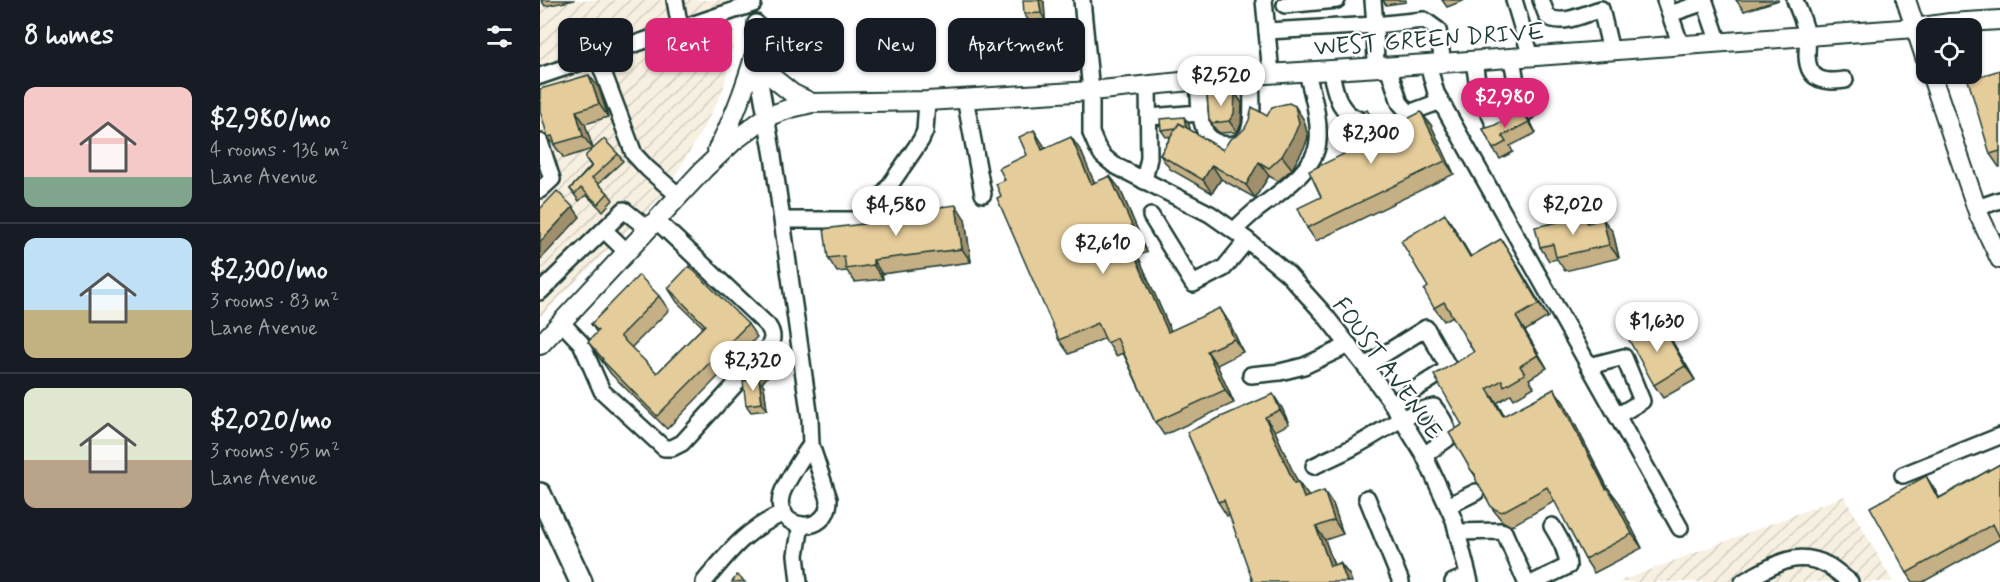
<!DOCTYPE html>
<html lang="en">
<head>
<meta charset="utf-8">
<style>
	body { margin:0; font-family:Mynerve,sans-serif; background:#20242c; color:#f1f3f6; height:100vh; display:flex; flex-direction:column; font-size:22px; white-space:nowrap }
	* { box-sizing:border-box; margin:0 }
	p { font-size:20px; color:#9ea1a6 }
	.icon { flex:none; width:33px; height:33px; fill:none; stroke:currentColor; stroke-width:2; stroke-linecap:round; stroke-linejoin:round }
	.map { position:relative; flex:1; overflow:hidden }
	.panel { display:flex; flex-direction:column; background:#171b24; width:540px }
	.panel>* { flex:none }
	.hud { position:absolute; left:18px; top:18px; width:570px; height:54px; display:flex; gap:12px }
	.controls { position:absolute; left:1376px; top:18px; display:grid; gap:12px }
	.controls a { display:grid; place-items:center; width:66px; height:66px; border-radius:12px; background:#171b24; box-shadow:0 2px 4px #0004; font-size:30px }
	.price { position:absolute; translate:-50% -51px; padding:0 14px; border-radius:21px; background:#fff; color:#222; font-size:20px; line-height:39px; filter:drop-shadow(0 2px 3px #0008) }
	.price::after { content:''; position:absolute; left:50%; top:36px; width:18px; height:14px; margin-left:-9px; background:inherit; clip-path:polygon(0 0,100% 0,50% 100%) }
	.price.on { background:#db2777; color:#fff }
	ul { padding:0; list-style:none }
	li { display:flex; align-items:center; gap:18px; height:150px; padding:0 24px }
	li+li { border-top:2px solid #363941 }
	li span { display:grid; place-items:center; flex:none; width:168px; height:120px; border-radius:12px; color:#555 }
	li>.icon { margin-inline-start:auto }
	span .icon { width:72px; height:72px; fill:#fffc; stroke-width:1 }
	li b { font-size:26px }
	h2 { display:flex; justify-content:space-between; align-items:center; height:72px; padding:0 24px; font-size:26px }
	.pill { padding:0 21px; border-radius:12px; background:#171b24; box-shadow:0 2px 4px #0004; font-size:21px; line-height:54px }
	.pill.on { background:#db2777; color:#fff }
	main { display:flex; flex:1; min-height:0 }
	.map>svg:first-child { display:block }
	.industrial { fill:url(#industrial-furrows) }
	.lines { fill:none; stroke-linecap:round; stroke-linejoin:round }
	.minor-casing { stroke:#1f3d34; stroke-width:20 }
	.major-casing { stroke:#1f3d34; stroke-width:22 }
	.highway-casing { stroke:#1f3d34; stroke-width:26 }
	.minor { stroke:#fff; stroke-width:15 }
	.major { stroke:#fff; stroke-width:18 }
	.highway { stroke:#fff; stroke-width:21 }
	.wall { fill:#c5af85; stroke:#1f3d34; stroke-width:1.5 }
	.shaded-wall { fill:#a08f6c; stroke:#1f3d34; stroke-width:1.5 }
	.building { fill:#e5cc9b; stroke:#1f3d34; stroke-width:1.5 }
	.labels { text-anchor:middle; stroke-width:4.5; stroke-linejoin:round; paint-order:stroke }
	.street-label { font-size:24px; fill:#1f3d34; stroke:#fff }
</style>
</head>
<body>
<main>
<section class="panel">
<h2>8 homes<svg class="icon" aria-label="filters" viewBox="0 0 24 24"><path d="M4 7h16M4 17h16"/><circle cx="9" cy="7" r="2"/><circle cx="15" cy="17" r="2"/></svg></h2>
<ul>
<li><span style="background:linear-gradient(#f6c9c9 75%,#7fa58c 0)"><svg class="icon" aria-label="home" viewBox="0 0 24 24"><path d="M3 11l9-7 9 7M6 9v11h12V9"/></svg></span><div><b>$2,980/mo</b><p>4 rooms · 136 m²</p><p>Lane Avenue</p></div></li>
<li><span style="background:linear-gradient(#bfe0f5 60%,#c2b280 0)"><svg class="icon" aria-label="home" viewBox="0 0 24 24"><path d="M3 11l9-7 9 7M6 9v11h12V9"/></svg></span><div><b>$2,300/mo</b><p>3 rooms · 83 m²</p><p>Lane Avenue</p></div></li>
<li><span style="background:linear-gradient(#dfe7d0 60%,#b9a48a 0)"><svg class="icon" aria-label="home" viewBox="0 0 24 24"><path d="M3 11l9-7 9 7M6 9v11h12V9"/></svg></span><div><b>$2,020/mo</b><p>3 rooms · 95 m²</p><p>Lane Avenue</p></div></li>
</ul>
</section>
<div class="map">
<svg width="1460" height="582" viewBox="0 0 1460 582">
	<defs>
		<pattern id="industrial-furrows" width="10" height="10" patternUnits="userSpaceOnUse" patternTransform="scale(1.5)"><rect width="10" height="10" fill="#f7f0e1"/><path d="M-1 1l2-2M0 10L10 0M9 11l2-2" fill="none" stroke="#d3cfc2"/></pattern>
	</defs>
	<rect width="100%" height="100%" fill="#fff"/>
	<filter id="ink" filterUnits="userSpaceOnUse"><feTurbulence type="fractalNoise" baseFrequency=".0167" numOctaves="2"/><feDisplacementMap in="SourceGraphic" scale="12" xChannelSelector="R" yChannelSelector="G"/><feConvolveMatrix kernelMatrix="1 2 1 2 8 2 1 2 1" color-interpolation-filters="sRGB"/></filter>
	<g filter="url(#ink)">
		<!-- industrial -->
		<g class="industrial">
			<path d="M0 0H194L195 6 194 40 183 91 157 139 123 196 0 317Z"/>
			<path d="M1304 496 1353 582H1078Z"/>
		</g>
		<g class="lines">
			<defs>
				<g id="minor">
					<path d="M135 0 140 28"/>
					<path d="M542 0 551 91V133L557 147 563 156 574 165 670 214 707 240 748 274 784 314 825 366 851 402 884 455 914 520 930 582"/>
					<path d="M724 0 731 74"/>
					<path d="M974 0 991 57"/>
					<path d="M1001 0 1007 16C1021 27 1046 13 1061 9L1071 51"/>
					<path d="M1125 0 1141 46"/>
					<path d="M1255 0C1259 12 1266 25 1267 37 1268 43 1267 50 1267 56 1268 81 1285 83 1305 80"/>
					<path d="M745 5 797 0"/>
					<path d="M1130 14 1165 2 1179 43"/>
					<path d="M216 23 215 54 233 156 270 419 271 445 289 499C289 538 234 530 241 497 242 488 264 454 271 445"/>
					<path d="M727 31 835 25 833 0"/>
					<path d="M57 56 94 154 108 169 139 196"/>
					<path d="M934 61 938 88 956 128 990 110 976 82 972 58"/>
					<path d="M888 64 896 93 1140 528"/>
					<path d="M836 67 835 25 884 20 898 30 903 63"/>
					<path d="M848 67 860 103 869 113 901 101"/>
					<path d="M790 70C796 92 797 112 820 120"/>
					<path d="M0 76 213 4"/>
					<path d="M425 98 443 194"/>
					<path d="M660 113C662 120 663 129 667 135 679 149 702 148 709 131 714 120 711 87 711 75"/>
					<path d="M609 117 660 113 658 80"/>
					<path d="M0 142 12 179 0 190"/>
					<path d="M604 181 609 158 608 85"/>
					<path d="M1437 208 1460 200"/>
					<path d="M611 216 653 284 684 268 707 240"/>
					<path d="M243 220H313L330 214 381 140 385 131 387 101"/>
					<path d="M64 230 87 252"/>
					<path d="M694 231C700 224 707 218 714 212 735 195 776 171 778 141 780 118 772 94 767 72"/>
					<path d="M0 292 84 210 108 229"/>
					<path d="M21 322 41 343 62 391 124 448H132L142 443 225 352C232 343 235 336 228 326L116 220"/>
					<path d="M825 366 886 328 909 368 852 404"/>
					<path d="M1049 366 1084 357 1102 401 1077 416"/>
					<path d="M711 375 740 372 764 366 809 345"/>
					<path d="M774 466C788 459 803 453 817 445 842 432 866 412 894 407 901 417 909 425 907 439L884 455"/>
					<path d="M1363 475 1460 436"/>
					<path d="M827 498 861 582"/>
					<path d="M908 506 936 492"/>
					<path d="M917 532 960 531 964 532 986 582"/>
					<path d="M164 582C190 551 205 530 244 513"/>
					<path d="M259 582 256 555 261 525"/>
					<path d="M913 582 928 576"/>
					<path d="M995 582 1028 566C1027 551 1020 539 1012 526"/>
					<path d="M1203 582C1231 567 1255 548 1287 565 1295 569 1303 577 1310 582"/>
				</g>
				<g id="major">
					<path d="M1366 0 1386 60"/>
					<path d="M227 73 253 94 272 103"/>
					<path d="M1391 74 1439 215 1460 259"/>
					<path d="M177 150C194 119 205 88 215 54"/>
					<path d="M0 345 164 169 194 141 226 117 251 108 272 103 387 101 551 91 711 75 888 64 1375 28 1410 23 1460 20"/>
				</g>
				<path id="highway" d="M0 494 41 582"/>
			</defs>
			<!-- minor casing -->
			<use href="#minor" class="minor-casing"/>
			<!-- major casing -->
			<use href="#major" class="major-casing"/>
			<!-- highway casing -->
			<use href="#highway" class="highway-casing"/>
			<!-- minor -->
			<use href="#minor" class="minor"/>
			<!-- major -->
			<use href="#major" class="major"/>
			<!-- highway -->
			<use href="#highway" class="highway"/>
		</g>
		<!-- wall -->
		<g class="wall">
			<path d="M1 0H35L5 6Z"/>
			<path d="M843 0H866V2L846 5Z"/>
			<path d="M902 0H925L907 7Z"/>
			<path d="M1196 0H1239L1204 11Z"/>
			<path d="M504 2 505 20 489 21 484 14Z"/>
			<path d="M1460 70V167H1459L1450 154Z"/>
			<path d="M59 88 68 117 45 124 53 149 78 154 83 161 58 184 68 193 73 200 63 211 46 195 39 201 30 189 51 166 46 159 52 149 24 158 8 137Z"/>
			<path d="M695 93 702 103 701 124 697 132 680 133 676 130 669 120Z"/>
			<path d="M727 116 764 120 768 137 765 146 752 169 738 181 729 176 715 198 681 179 672 193 630 169 620 155 631 136 626 137 621 130 649 124 650 130 683 150 698 135Z"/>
			<path d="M990 121 996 133 970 146 973 152 960 159 953 149 943 129Z"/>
			<path d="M891 125 914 174 776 241 767 228 781 197 804 154 841 131Z"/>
			<path d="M503 144 505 148 541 151 554 183 580 189 607 252 598 256 631 331 689 322 703 352 677 365 694 403 624 435 615 422 583 353 576 356 565 338 529 354 519 340 461 196 465 180 487 155Z"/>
			<path d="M905 214 914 228 931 257 961 239 970 253 1008 317 985 331 1007 368 989 379 994 387 974 399 971 394 957 403 964 416 1014 389 1024 403 1068 488 1078 501 1102 548 1054 573 1045 559 1015 501 971 526 962 521 952 508 936 477 931 470 922 425 934 352 913 316 904 321 894 308 888 287Z"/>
			<path d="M425 219 431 262 342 274 343 279 315 282 307 271 297 272 288 258Z"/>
			<path d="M1050 222 1073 232 1079 258 1025 271 1017 259 1009 261 1000 247Z"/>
			<path d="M128 288 208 324 217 337 127 429 71 374 48 342 57 333 51 324 119 296 129 310 91 348 117 373 163 327 137 302Z"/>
			<path d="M1129 336 1155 380 1123 398 1114 385Z"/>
			<path d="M233 370 222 383 224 386 227 410 211 412 206 405 216 380 210 371Z"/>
			<path d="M742 408 749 424 735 431 757 482 768 496 793 504 803 534 785 540 794 565 800 563 810 576 689 515 687 516 678 502 647 432Z"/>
			<path d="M1460 464V539L1383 582H1373L1367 573 1395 490 1399 498Z"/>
		</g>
		<!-- shaded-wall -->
		<g class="shaded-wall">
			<path d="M499 0H502L504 2 505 20 501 13Z"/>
			<path d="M49 75 59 88 68 117 59 104Z"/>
			<path d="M695 93 702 103 701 124 697 132 689 121Z"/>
			<path d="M755 106 764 120 768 137 765 146 752 169 742 156Z"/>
			<path d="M36 111 45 124 53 149 43 136Z"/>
			<path d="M983 111 990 121 996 133 989 122Z"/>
			<path d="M881 112 891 125 914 174 905 161Z"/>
			<path d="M644 117 649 124 651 134 646 127Z"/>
			<path d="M494 130 503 144 512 163 502 150Z"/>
			<path d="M531 137 541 151 561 198 551 184Z"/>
			<path d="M719 162 729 176 715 198 706 185Z"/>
			<path d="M672 165 681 179 672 193 663 180Z"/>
			<path d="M570 176 580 189 607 252 598 239Z"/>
			<path d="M416 205 425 219 431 262 422 249Z"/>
			<path d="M33 207 40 217 0 260V242Z"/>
			<path d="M905 214 914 228 939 271 930 257Z"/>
			<path d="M1063 219 1073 232 1079 258 1069 245Z"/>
			<path d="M961 239 970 253 1008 317 999 304Z"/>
			<path d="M589 242 598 256 637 345 628 332Z"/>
			<path d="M333 260 342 274 343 279 333 265Z"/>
			<path d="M680 308 689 322 703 352 694 339Z"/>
			<path d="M976 317 985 331 1007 368 998 355Z"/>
			<path d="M1120 322 1129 336 1155 380 1145 366Z"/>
			<path d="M667 351 677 365 694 403 685 390Z"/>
			<path d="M228 363 233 370 222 383 224 386 227 410 222 403 220 382 216 377Z"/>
			<path d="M947 389 957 403 972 430 963 416Z"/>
			<path d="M1014 389 1024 403 1075 503 1066 489Z"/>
			<path d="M733 394 742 408 749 424 740 410Z"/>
			<path d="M725 417 735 431 762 492 758 482 768 495 773 511 754 483Z"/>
			<path d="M1386 476 1395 490 1407 512 1398 499Z"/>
			<path d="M1068 488 1078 501 1102 548 1092 534Z"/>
			<path d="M784 491 793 504 803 534 794 520Z"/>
			<path d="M776 527 785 540 799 580 790 566Z"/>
			<path d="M800 563 810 576 812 582H807Z"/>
		</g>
		<!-- building -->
		<g class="building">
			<path d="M483 0H499L501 13 484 14Z"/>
			<path d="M1460 70V151L1450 154 1428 80Z"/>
			<path d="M49 75 59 104 36 111 43 136 15 144 12 136 8 137 0 111V89Z"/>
			<path d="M695 93 694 114 689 121 673 123 669 120 667 95Z"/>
			<path d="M749 103 755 106 759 123 755 133 742 156 729 168 719 162 706 185 672 165 663 180 620 155 639 123 683 150 690 139 698 135 705 128 709 120 712 107 727 116 732 107Z"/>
			<path d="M827 110 841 132 881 112 905 161 767 228 758 208 781 197 769 171 804 154 799 143 812 136 805 125Z"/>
			<path d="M983 111 989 122 962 136 966 142 953 149 943 129 953 126Z"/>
			<path d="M644 117 646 127 639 123 636 128 621 130 620 119Z"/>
			<path d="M494 130 502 150 531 137 551 184 570 176 598 239 589 242 628 332 680 308 694 339 667 351 685 390 615 422 577 338 567 343 558 323 519 340 457 198 461 196 456 184 465 180 459 168 487 155 479 137Z"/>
			<path d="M64 139 78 154 52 178 68 193 58 204 41 188 35 194 30 189 52 166 46 159V155Z"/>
			<path d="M17 191 33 207 0 242V209Z"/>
			<path d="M416 205 422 249 333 260V265L306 269 304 256 288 258 284 229 354 220 353 213Z"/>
			<path d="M905 214 930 257 961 239 999 304 976 317 998 355 980 366 985 374 964 386 962 380 947 389 963 416 1014 389 1066 489 1068 488 1092 534 1045 559 1007 487 962 512 952 508 936 480 935 474 931 470 909 433 922 425 894 375 934 352 904 302 894 308 884 290 888 287 861 241Z"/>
			<path d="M1046 216 1047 223 1063 219 1069 245 1016 257 1013 244 1000 247 995 227Z"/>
			<path d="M149 266 208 324 117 416 62 360 63 359 48 342 58 331 51 324 99 275 119 296 80 336 117 373 165 325 128 288Z"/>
			<path d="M1120 322 1145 366 1114 385 1089 340Z"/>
			<path d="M222 357 228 363 216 377 210 371Z"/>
			<path d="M219 379 222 403 206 405 203 381Z"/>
			<path d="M733 394 740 410 725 417 754 483 758 482 764 498 784 491 794 520 776 527 790 566 800 563 807 582H713L684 500 678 502 647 432Z"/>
			<path d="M1460 464V538L1453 524 1367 573 1330 507 1386 476 1398 499Z"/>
			<path d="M197 575 205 582H192Z"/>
		</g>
	</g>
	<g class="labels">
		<!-- street labels -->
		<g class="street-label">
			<text transform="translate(889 39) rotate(-4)" y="8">WEST GREEN DRIVE</text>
			<text transform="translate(848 368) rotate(54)" y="8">FOUST AVENUE</text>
		</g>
	</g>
</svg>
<div class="controls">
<a><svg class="icon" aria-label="locate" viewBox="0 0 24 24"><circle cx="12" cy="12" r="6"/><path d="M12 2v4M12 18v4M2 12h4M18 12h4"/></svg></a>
</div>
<b class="price" style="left:681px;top:107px">$2,520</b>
<b class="price on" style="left:965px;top:129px">$2,980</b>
<b class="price" style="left:831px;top:165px">$2,300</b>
<b class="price" style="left:1033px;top:236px">$2,020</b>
<b class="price" style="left:356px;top:237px">$4,580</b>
<b class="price" style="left:563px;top:275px">$2,610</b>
<b class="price" style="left:1117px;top:353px">$1,630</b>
<b class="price" style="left:213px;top:392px">$2,320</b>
<div class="hud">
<a class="pill">Buy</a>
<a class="pill on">Rent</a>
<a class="pill">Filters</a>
<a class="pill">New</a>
<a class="pill">Apartment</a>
</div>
</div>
</main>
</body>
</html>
